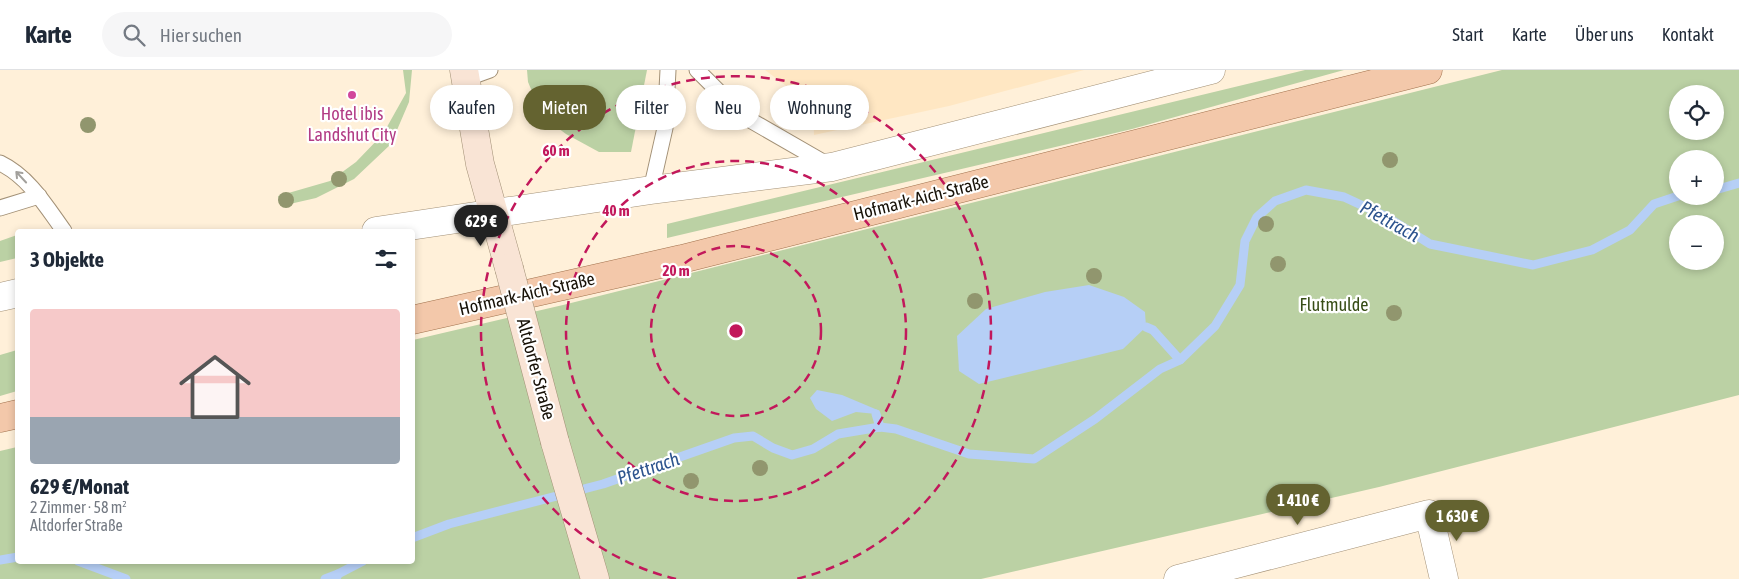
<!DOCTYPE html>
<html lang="de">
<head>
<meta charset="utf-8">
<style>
	body { margin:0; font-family:"Asap Condensed",sans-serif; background:#f6f6f7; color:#1f2937; height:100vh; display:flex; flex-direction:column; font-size:19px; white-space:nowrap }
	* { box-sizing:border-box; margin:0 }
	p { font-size:16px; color:#747a83 }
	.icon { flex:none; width:28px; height:28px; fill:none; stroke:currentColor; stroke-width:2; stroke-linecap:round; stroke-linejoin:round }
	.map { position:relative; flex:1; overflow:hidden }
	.drawer { position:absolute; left:15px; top:159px; width:400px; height:335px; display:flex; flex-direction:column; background:#fff; border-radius:5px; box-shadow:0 2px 8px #0003 }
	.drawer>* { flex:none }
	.hud { position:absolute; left:430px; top:15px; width:475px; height:45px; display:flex; gap:10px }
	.controls { position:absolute; left:1669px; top:15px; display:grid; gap:10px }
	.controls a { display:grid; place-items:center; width:55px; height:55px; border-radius:50%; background:#fff; box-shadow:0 2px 8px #0003; font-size:25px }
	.price { position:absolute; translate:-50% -42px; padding:0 11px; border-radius:18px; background:#646330; color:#fff; font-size:16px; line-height:32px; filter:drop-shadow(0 1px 2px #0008) }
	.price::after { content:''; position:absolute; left:50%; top:30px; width:15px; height:11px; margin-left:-8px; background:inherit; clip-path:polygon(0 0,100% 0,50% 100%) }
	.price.selected { background:#222; color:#fff }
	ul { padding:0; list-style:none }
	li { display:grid; align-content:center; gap:10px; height:265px; padding:0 15px }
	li+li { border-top:1px solid #e0e1e3 }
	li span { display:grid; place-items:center; height:155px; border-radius:5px; color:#555 }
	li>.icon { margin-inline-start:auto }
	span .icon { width:90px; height:90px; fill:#fffc; stroke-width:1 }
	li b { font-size:21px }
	h2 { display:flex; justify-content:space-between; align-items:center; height:60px; padding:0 15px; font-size:21px }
	.chip { padding:0 18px; border-radius:22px; background:#fff; box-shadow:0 2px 8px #0003; font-size:18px; line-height:45px }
	.chip.selected { background:#646330; color:#fff }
	header { display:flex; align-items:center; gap:30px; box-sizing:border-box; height:70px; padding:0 25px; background:#fff; border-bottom:1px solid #e0e1e3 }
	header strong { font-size:24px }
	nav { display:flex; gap:28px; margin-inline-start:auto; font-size:18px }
	.search { width:350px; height:45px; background:#f6f6f7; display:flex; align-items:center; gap:12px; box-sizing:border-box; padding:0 18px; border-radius:28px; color:#747a83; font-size:19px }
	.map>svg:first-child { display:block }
	.built { fill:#ffe7c3 }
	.green { fill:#bbd1a4; fill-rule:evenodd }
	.water { fill:#b6cff6 }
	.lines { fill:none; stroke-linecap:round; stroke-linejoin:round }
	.stream { stroke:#b6cff6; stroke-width:9 }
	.service-casing { stroke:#a39177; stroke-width:17 }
	.minor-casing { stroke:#a39177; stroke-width:29 }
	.tertiary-casing { stroke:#a39177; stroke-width:29 }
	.secondary-casing { stroke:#a39177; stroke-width:29 }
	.primary-casing { stroke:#a1714d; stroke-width:29 }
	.service { stroke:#fff; stroke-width:15 }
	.minor { stroke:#fff; stroke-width:28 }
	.tertiary { stroke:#fff; stroke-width:28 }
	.secondary { stroke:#f9e4d5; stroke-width:28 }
	.primary { stroke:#f3c8aa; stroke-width:28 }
	.secondary-bridge-casing { stroke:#a39177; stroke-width:29; stroke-linecap:butt }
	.secondary-bridge { stroke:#f9e4d5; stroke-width:28 }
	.tree { fill:#91966e }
	.oneway { stroke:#a2a09c }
	.ring { fill:none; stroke:#c2185b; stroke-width:2.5; stroke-dasharray:9 6 }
	.hotel-dot { fill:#d1479c; stroke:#fff; stroke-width:2 }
	.labels { text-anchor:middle; stroke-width:4.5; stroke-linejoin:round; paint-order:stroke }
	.hotel-label { font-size:18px; fill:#b23c85; stroke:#fff }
	.street-label { font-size:18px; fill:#171107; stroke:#fff }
	.park-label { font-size:18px; fill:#374d16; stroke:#fff }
	.water-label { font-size:19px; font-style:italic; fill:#2d548e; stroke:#fff }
	.centre { fill:#c2185b; stroke:#fff; stroke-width:2.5 }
	.ring-label { font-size:15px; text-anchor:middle; font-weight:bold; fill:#c2185b; stroke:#fff; stroke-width:4.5; stroke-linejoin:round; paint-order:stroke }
</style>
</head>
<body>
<header>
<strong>Karte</strong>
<div class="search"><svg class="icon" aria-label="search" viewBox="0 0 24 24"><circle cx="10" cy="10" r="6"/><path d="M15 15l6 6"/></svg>Hier suchen</div>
<nav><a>Start</a><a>Karte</a><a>Über uns</a><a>Kontakt</a></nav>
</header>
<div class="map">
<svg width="1739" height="509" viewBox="0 0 1739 509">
	<rect width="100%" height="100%" fill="#fff0d9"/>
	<!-- built -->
	<path class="built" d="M765 0H1084L949 36 814 65 813 36Z"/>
	<!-- green -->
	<g class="green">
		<path d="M403 0H412L409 32 391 74 354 109 316 128 281 136 278 126 330 111 356 92 383 64 406 23Z"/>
		<path d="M527 0H647L631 82H599L566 64 543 47 528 12Z"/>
		<path d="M1305 0H1344L1132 59 667 168V154Z"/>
		<path d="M1502 0H1739V325L1379 417 981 509H0V381L17 377 18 491H412L413 270 563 235ZM1678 24H1715V61H1678ZM1678 89H1715V126H1678ZM1678 154H1715V191H1678Z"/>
		<path d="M17 165V188L0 192V171Z"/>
		<path d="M17 280V321L0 326V285Z"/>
	</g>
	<!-- water -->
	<g class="water">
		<path d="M1089 215 1124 227 1145 242 1146 257 1123 279 979 314 959 301 957 266 986 239 1045 222Z"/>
		<path d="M817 320 842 325 880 341 876 344 856 342 832 351 816 339 810 328Z"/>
	</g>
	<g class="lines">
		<!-- stream -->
		<g class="stream">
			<path d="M1715 120 1739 113"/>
			<path d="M1146 257 1153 260 1180 290"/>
			<path d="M876 344 880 357"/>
			<path d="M412 468 449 454 603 414 734 368 753 366 773 378 792 385 813 379 838 364 880 357 896 359 969 384 1034 389 1095 349 1160 299 1180 290 1215 256 1240 215 1245 171 1257 147 1275 131 1306 120 1344 127 1387 147 1430 174 1533 195 1592 180 1630 160 1654 134 1678 126"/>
			<path d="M0 490 18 487"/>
			<path d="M78 491 126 509"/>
			<path d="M325 509 338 504"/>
			<path d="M336 509 338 504 363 491"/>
		</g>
		<defs>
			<g id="service">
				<path d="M697 0 743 46 830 96"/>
				<path d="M465 9 490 0"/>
				<path d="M0 93C29 107 46 136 64 161"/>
				<path d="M651 120 665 58 668 0"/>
				<path d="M0 138 39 126"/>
			</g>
			<path id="minor" d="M1178 509 1429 444 1444 509"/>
			<g id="tertiary">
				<path d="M376 161 651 120 832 97 1211 0"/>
				<path d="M0 227 18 223"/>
			</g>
			<g id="secondary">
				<path d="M464 0 480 94 509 198"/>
				<path d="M555 372 595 509"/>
			</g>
			<g id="primary">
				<path d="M412 250 682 189 1428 0"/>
				<path d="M0 348 18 344"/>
			</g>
		</defs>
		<!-- service casing -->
		<use href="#service" class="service-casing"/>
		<!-- minor casing -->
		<use href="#minor" class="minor-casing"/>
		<!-- tertiary casing -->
		<use href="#tertiary" class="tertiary-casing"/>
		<!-- secondary casing -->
		<use href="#secondary" class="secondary-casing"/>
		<!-- primary casing -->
		<use href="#primary" class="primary-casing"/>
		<!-- service -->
		<use href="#service" class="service"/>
		<!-- minor -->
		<use href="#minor" class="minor"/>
		<!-- tertiary -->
		<use href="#tertiary" class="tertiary"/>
		<!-- secondary -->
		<use href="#secondary" class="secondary"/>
		<!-- primary -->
		<use href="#primary" class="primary"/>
		<defs>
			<path id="secondary-bridge" d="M509 198 555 372"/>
		</defs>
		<!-- secondary-bridge casing -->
		<use href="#secondary-bridge" class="secondary-bridge-casing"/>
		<!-- secondary-bridge -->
		<use href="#secondary-bridge" class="secondary-bridge"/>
	</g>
	<!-- trees -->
	<g class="tree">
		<circle cx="88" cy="55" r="8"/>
		<circle cx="1390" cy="90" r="8"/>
		<circle cx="339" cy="109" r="8"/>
		<circle cx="286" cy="130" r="8"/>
		<circle cx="1266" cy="154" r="8"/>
		<circle cx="1278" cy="194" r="8"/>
		<circle cx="1094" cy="206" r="8"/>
		<circle cx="975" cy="231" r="8"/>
		<circle cx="1394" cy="243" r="8"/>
		<circle cx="760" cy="398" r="8"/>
		<circle cx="691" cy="411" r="8"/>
	</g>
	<!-- one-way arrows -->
	<defs><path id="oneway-shaft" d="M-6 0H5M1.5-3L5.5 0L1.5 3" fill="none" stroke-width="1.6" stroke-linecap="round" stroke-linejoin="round" transform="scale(1.25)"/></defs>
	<use class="oneway" href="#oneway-shaft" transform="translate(21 107) rotate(-133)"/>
	<!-- distance rings -->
	<g class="ring">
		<circle cx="736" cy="261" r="85"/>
		<circle cx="736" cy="261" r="170"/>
		<path d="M676 509A255 255 0 1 1 796 509"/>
	</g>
	<!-- markers -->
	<circle class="hotel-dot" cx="352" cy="25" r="5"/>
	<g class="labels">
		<!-- hotel labels -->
		<g class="hotel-label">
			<text x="352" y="50">Hotel ibis<tspan x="352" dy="21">Landshut City</tspan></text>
		</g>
		<!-- street labels -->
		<g class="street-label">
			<text transform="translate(921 128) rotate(-14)" y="6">Hofmark-Aich-Straße</text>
			<text transform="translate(527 224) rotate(-13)" y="6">Hofmark-Aich-Straße</text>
			<text transform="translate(536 299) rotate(75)" y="6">Altdorfer Straße</text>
		</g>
		<!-- park labels -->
		<g class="park-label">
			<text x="1334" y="241">Flutmulde</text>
		</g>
		<!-- water labels -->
		<g class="water-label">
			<text transform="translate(1390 151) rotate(29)" y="7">Pfettrach</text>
			<text transform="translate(648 398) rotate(-19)" y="7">Pfettrach</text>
		</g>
	</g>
	<circle cx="736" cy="261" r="8" class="centre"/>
	<g class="ring-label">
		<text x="556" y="86">60 m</text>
		<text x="616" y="146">40 m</text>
		<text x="676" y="206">20 m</text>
	</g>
</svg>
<div class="controls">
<a><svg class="icon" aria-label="locate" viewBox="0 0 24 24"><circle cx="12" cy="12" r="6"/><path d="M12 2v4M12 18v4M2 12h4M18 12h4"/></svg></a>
<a>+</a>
<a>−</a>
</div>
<b class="price selected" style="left:481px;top:177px">629 €</b>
<b class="price" style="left:1298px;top:456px">1 410 €</b>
<b class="price" style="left:1457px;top:472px">1 630 €</b>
<div class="hud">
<a class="chip">Kaufen</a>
<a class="chip selected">Mieten</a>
<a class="chip">Filter</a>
<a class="chip">Neu</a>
<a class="chip">Wohnung</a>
</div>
<section class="drawer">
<h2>3 Objekte<svg class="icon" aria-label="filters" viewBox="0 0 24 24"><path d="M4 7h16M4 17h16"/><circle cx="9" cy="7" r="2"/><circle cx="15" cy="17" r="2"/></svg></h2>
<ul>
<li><span style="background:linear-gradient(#f6c9c9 70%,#9aa5b1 0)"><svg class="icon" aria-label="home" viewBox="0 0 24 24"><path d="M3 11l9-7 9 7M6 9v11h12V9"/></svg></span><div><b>629 €/Monat</b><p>2 Zimmer · 58 m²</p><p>Altdorfer Straße</p></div></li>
</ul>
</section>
</div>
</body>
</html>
